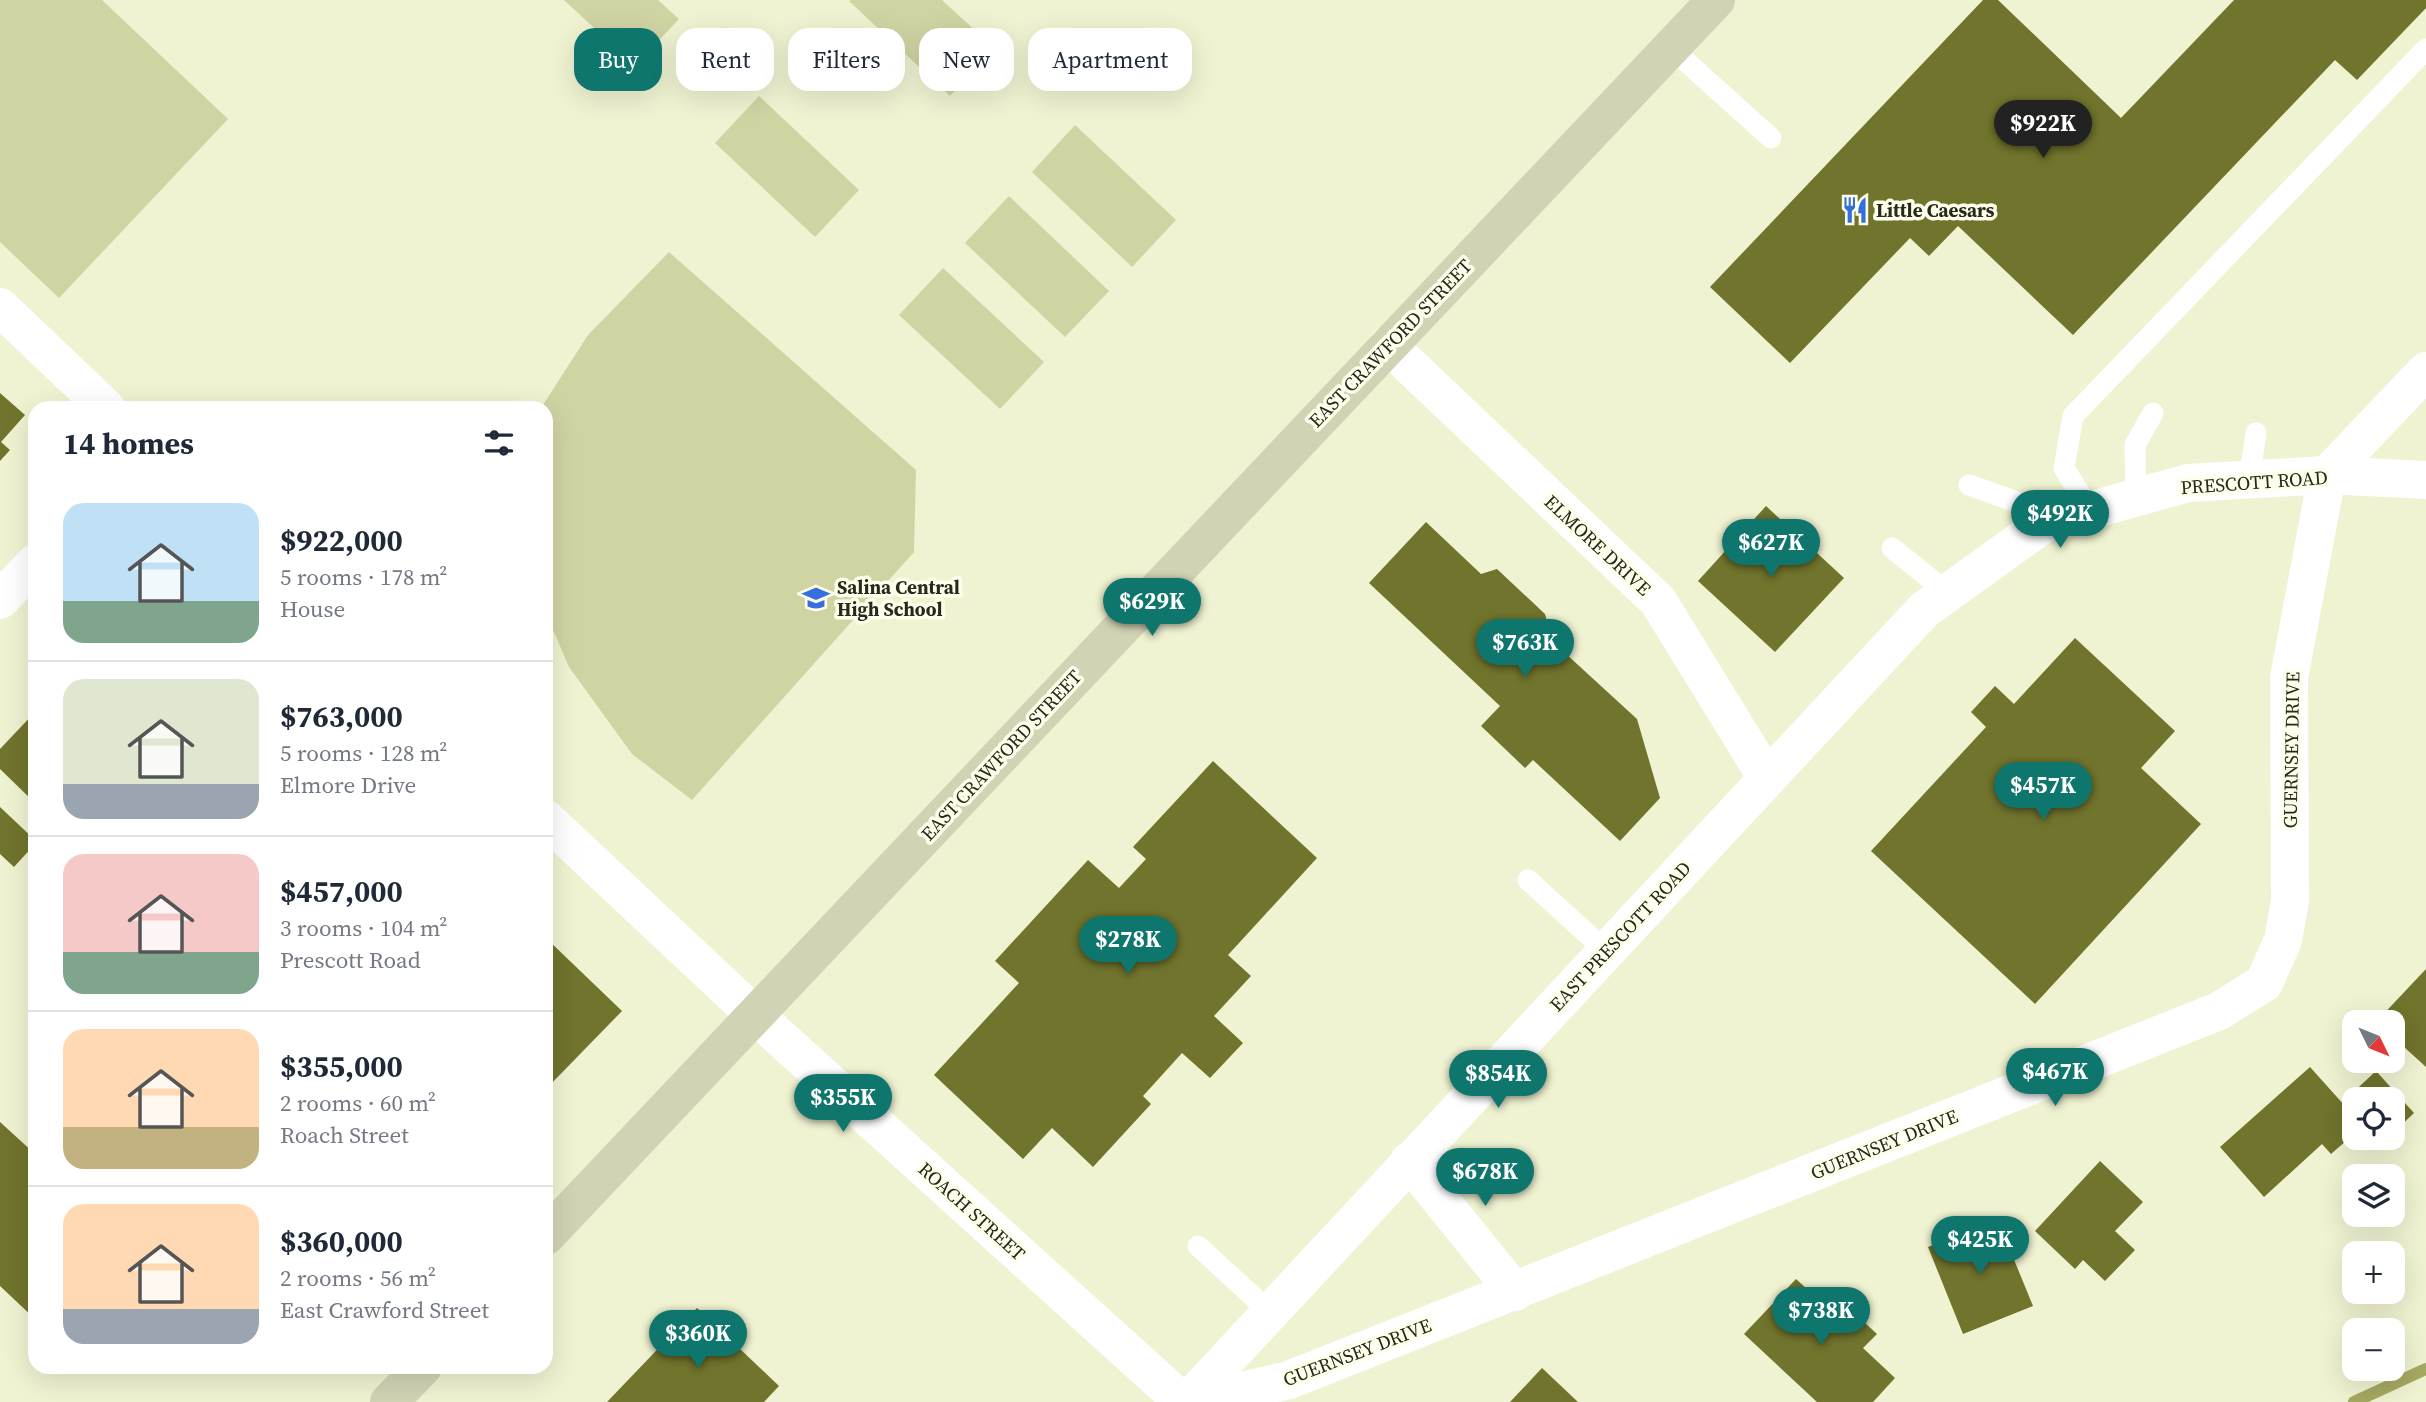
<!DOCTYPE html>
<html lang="en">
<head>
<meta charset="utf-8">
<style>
	body { margin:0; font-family:"Source Serif 4",serif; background:#f2f2f3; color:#1f2937; height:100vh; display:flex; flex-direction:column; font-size:26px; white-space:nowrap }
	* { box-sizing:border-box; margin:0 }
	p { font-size:23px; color:#747a83 }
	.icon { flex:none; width:38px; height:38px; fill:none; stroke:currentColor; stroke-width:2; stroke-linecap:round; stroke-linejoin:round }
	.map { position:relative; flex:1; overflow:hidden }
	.drawer { position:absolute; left:28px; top:401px; width:525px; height:973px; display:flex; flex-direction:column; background:#fff; border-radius:21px; box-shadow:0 7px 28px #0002 }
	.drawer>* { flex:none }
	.top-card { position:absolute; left:574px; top:28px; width:665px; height:63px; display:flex; gap:14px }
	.needle { width:46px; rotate:133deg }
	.controls { position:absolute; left:2342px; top:1010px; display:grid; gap:14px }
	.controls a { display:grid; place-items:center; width:63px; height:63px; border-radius:14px; background:#fff; box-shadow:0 7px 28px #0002; font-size:35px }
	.price { position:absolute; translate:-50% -60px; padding:0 16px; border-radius:24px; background:#0f766e; color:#fff; font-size:23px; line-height:46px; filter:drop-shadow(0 2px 4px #0008) }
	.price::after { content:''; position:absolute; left:50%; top:42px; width:21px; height:16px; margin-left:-10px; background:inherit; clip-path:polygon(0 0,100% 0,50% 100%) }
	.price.current { background:#222; color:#fff }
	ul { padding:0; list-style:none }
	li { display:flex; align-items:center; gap:21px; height:175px; padding:0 35px }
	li+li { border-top:2px solid #e0e1e3 }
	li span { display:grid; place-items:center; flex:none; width:196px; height:140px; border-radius:21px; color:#555 }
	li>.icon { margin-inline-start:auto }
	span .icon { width:84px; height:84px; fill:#fffc; stroke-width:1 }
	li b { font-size:30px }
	h2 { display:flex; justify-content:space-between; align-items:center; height:84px; padding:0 35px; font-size:30px }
	.tag { padding:0 24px; border-radius:21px; background:#fff; box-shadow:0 7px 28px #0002; font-size:24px; line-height:63px }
	.tag.current { background:#0f766e; color:#fff }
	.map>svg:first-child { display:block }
	.green { fill:#d0d4a3 }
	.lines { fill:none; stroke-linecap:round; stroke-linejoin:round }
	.stream { stroke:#a5a961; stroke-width:12 }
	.building { fill:#71742c }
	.lane { stroke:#fff; stroke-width:21 }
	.street { stroke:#fff; stroke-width:38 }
	.secondary { stroke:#d2d3b5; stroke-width:38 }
	.labels { text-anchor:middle; stroke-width:7; stroke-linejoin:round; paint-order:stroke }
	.poi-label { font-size:19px; font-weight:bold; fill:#28291c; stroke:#fdffea; text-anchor:start }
	.street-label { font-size:19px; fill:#28291c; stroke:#fdffea }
</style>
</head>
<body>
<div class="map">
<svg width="2426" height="1402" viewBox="0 0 2426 1402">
	<rect width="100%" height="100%" fill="#f0f3d1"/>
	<!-- green -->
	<g class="green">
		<path d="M0 0H102L228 119 59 298 0 242Z"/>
		<path d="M564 0H658L679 19 635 66Z"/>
		<path d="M851 0H942L994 48 950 96 849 1Z"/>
		<path d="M759 96 859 190 815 237 715 143Z"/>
		<path d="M1075 125 1176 220 1132 267 1032 172Z"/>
		<path d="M1009 196 1109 291 1065 337 965 243Z"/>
		<path d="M669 252 916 470 914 552 692 800 632 754 569 667 546 614V408H541L588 335Z"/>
		<path d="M943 268 1044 362 1000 409 899 315Z"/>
	</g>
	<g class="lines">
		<!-- stream -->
		<path class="stream" d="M2354 1402 2426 1369"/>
	</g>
	<!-- building -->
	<g class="building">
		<path d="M1983 0H1998L2121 118 2234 0H2426V8L2357 80 2335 60 2073 335 1958 226 1929 256 1910 238 1790 363 1710 287Z"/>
		<path d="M0 393 25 415 1 442 10 450 0 461Z"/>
		<path d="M1766 506 1844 578 1775 652 1698 581Z"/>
		<path d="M1426 522 1481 574 1497 569 1545 614 1553 642 1637 719 1660 798 1620 841 1533 760 1525 768 1481 726 1500 706 1369 583Z"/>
		<path d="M2075 638 2175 731 2141 768 2201 824 2035 1004 1871 851 1986 727 1971 712 1995 686 2014 704Z"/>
		<path d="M35 712V803L0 769V749Z"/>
		<path d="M1213 761 1317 858 1228 955 1251 976 1214 1016 1243 1043 1210 1078 1182 1053 1143 1096 1151 1104 1093 1167 1052 1128 1023 1159 934 1075 1019 983 995 961 1088 860 1119 888 1146 859 1133 847Z"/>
		<path d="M0 807 35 840V844L14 867 0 854Z"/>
		<path d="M546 938 622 1011 546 1089Z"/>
		<path d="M2426 969V1067L2392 1036V1022H2376Z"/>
		<path d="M2310 1067 2354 1116V1134L2331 1154 2322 1144 2264 1197 2220 1147Z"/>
		<path d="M2376 1071 2414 1113 2392 1134V1099H2354V1105L2347 1098Z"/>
		<path d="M0 1122 35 1154V1319L0 1286Z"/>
		<path d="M2100 1161 2143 1202 2115 1231 2135 1250 2105 1281 2083 1260 2075 1269 2035 1231Z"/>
		<path d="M1997 1218 2033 1306 1963 1334 1928 1247Z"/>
		<path d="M1796 1279 1826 1306 1836 1296 1877 1334 1863 1348 1895 1378 1873 1402H1817L1744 1334Z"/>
		<path d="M697 1308 779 1386 764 1402H607Z"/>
		<path d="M1542 1368 1578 1402H1510Z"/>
	</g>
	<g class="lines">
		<!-- lane -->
		<g class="lane">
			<path d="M1671 48 1771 138"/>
			<path d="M2249 479 2256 433"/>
			<path d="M1969 485 2014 501 2045 523"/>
			<path d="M2136 498 2135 445 2153 413"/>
			<path d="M2090 510 2064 468 2073 416 2426 49"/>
			<path d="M1892 548 1948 593"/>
			<path d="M1528 880 1606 951"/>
			<path d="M1198 1246 1270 1312"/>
		</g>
		<!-- street -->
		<g class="street">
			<path d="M0 307 106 408"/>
			<path d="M1388 345 1658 601 1767 778"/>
			<path d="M0 600 35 563"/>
			<path d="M546 819 755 1015 1183 1402"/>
			<path d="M1409 1161 1515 1292"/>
			<path d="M1187 1402 1924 610 2045 523 2188 483 2327 475 2426 480"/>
			<path d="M1195 1402 1289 1380 2219 1011 2264 983 2283 940 2290 901 2289 678 2327 475 2426 371"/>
		</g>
		<!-- secondary -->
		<g class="secondary">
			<path d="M546 1236 1716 0"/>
			<path d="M389 1402 423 1367"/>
		</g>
	</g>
	<!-- icons -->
	<defs>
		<symbol id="restaurant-bare" viewBox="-9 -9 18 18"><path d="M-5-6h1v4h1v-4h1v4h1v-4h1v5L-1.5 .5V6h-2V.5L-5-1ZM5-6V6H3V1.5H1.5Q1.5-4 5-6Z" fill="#346fdd" stroke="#fdffea" stroke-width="2.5" paint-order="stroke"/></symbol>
		<symbol id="school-bare" viewBox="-9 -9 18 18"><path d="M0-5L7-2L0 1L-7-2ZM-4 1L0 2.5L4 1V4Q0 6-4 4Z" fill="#346fdd" stroke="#fdffea" stroke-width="2.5" paint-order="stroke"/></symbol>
	</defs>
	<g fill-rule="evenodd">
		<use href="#restaurant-bare" x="1836" y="191" width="38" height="38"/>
		<use href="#school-bare" x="797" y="579" width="38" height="38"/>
	</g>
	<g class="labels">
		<!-- poi labels -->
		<g class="poi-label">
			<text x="1876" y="217">Little Caesars</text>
			<text x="837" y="594">Salina Central<tspan x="837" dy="22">High School</tspan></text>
		</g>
		<!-- street labels -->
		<g class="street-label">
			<text transform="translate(1390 343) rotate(-46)" y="7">EAST CRAWFORD STREET</text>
			<text transform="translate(2254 482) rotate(-4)" y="7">PRESCOTT ROAD</text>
			<text transform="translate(1598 545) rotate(43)" y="7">ELMORE DRIVE</text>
			<text transform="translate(2291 750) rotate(-89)" y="7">GUERNSEY DRIVE</text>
			<text transform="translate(1001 755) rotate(-47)" y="7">EAST CRAWFORD STREET</text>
			<text transform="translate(1620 936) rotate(-47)" y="7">EAST PRESCOTT ROAD</text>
			<text transform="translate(1884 1144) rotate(-22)" y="7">GUERNSEY DRIVE</text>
			<text transform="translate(972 1211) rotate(42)" y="7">ROACH STREET</text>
			<text transform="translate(1357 1352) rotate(-21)" y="7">GUERNSEY DRIVE</text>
		</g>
	</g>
</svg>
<div class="controls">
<a><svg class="needle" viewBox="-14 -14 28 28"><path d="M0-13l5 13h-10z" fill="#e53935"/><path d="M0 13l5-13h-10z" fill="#747a83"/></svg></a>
<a><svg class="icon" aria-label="locate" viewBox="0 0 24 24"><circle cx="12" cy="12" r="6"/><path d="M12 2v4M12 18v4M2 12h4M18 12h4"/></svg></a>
<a><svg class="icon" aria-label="layers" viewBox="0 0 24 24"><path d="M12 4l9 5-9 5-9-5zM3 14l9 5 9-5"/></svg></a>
<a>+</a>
<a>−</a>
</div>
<b class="price current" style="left:2043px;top:160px">$922K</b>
<b class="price" style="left:2060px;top:550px">$492K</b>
<b class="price" style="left:1771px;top:579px">$627K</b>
<b class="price" style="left:1152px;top:638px">$629K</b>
<b class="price" style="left:1525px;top:679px">$763K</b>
<b class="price" style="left:2043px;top:822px">$457K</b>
<b class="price" style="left:1128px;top:976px">$278K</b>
<b class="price" style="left:2055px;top:1108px">$467K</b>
<b class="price" style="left:1498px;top:1110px">$854K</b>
<b class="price" style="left:843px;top:1134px">$355K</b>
<b class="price" style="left:1485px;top:1208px">$678K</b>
<b class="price" style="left:1980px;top:1276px">$425K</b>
<b class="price" style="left:1821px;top:1347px">$738K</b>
<b class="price" style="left:698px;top:1370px">$360K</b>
<div class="top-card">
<a class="tag current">Buy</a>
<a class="tag">Rent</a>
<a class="tag">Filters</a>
<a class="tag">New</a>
<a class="tag">Apartment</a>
</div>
<section class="drawer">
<h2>14 homes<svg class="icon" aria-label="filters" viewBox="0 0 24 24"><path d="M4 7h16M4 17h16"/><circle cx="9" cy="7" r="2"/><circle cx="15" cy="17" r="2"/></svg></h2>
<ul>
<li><span style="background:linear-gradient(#bfe0f5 70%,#7fa58c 0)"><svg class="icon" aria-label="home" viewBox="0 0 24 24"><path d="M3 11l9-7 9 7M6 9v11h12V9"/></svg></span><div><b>$922,000</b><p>5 rooms · 178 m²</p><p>House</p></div></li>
<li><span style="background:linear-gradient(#dfe7d0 75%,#9aa5b1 0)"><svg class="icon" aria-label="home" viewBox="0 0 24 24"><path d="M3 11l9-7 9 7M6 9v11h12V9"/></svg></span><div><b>$763,000</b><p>5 rooms · 128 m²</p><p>Elmore Drive</p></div></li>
<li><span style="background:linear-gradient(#f6c9c9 70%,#7fa58c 0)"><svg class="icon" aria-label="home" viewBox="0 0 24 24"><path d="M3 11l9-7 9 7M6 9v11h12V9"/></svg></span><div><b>$457,000</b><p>3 rooms · 104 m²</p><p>Prescott Road</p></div></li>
<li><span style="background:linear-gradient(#ffd9b3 70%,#c2b280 0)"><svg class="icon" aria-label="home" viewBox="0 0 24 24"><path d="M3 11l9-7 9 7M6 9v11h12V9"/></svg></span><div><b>$355,000</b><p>2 rooms · 60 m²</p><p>Roach Street</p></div></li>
<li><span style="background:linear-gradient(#ffd9b3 75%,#9aa5b1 0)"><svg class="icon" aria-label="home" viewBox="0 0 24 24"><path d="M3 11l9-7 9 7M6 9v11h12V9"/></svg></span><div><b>$360,000</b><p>2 rooms · 56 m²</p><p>East Crawford Street</p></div></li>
</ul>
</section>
</div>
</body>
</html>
